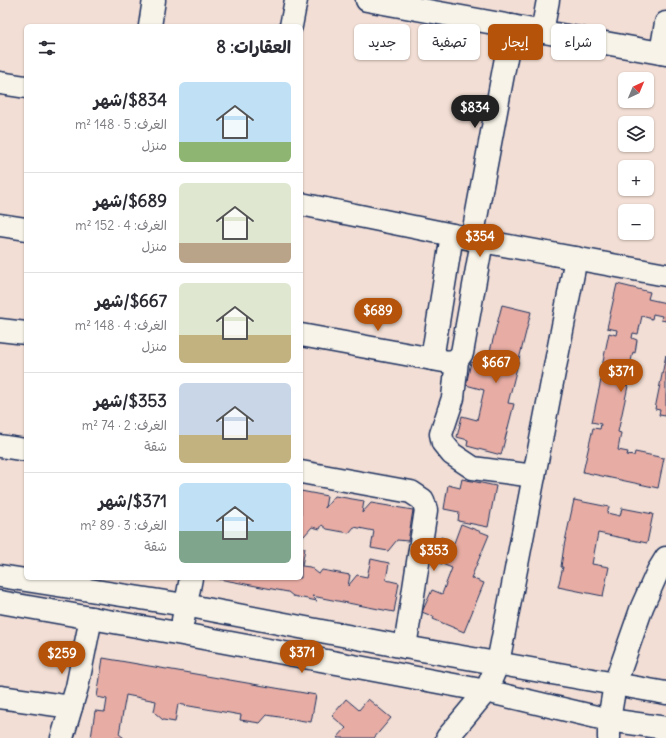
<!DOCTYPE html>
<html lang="ar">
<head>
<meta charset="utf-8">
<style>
	body { margin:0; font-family:Delius,"Playpen Sans Arabic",sans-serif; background:#f2f2f3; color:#2b2b33; direction:rtl; height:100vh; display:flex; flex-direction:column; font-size:15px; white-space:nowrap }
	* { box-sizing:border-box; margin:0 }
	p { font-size:13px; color:#7c7c81 }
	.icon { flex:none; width:22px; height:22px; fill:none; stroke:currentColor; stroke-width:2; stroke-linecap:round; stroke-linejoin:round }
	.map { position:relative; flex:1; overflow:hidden; direction:ltr }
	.details { position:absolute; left:24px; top:24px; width:279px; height:556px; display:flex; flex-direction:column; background:#fff; border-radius:6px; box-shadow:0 1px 3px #0004; direction:rtl }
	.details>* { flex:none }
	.guide { position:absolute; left:315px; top:24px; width:291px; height:36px; direction:rtl; display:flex; gap:8px }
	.needle { width:26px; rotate:44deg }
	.buttons { position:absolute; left:618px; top:72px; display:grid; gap:8px }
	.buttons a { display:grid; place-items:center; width:36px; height:36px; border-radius:6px; background:#fff; box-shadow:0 1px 3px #0004; font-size:20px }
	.price { position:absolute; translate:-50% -34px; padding:0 9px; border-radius:14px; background:#b45309; color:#fff; font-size:13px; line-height:26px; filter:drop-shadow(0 1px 2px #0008) }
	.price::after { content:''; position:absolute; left:50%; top:24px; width:12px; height:9px; margin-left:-6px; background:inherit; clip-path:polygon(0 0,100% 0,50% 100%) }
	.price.selected { background:#222; color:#fff }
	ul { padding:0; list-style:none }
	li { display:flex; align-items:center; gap:12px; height:100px; padding:0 12px }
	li+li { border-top:1px solid #e1e1e2 }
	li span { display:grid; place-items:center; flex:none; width:112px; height:80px; border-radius:6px; color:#555 }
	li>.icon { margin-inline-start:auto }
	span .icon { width:48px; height:48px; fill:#fffc; stroke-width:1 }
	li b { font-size:17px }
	h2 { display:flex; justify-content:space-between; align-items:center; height:48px; padding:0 12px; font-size:17px }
	.chip { padding:0 14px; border-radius:6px; background:#fff; box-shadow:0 1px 3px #0004; font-size:14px; line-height:36px }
	.chip.selected { background:#b45309; color:#fff }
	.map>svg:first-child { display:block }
	.building { fill:#e7ada4; stroke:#1b2f5e }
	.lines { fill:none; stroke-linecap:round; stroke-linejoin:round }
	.minor-casing { stroke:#1b2f5e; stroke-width:25 }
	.minor { stroke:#f7f3e8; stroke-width:22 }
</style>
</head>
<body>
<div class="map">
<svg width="666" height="738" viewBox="0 0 666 738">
	<rect width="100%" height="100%" fill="#f2ded4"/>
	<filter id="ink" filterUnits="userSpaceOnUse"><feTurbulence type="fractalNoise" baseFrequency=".025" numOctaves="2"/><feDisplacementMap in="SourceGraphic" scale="8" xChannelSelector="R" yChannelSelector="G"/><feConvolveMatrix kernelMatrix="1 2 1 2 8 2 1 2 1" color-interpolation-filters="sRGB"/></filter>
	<g filter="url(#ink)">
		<!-- building -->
		<g class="building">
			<path d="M617 284 650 292 648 299 666 303V321L661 320 662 316 653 314 652 319 642 316 638 334 633 333 632 338 637 340 635 353 633 352 627 380 623 379 622 384 628 386 618 432 621 433 618 450 628 452 627 455 634 456 635 452 664 458 658 488 583 472 593 428 600 429 601 424 592 422 601 380 608 381 609 377 600 376 609 333 616 335 617 330 607 328Z"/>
			<path d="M502 305 531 312 508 403 514 404 501 455 467 446 468 440 457 437 462 416 477 420 484 390 466 385 471 362 488 366 491 351H490Z"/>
			<path d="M666 355V416L659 415 660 410 655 409Z"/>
			<path d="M462 479 496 486 488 527 458 521 459 512 444 509 448 485 460 488Z"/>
			<path d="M301 491 327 496 325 508 335 496 364 501 362 513 371 503 413 510 408 541 397 540 388 551 371 548 374 531 354 527 349 533 327 529 322 525 320 529 312 527 304 536 301 535Z"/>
			<path d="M574 500 609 507 607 513 620 516 622 508 653 514 647 543 598 533 592 564 609 567 603 596 558 587 563 567H561L564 546Z"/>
			<path d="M461 524 489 535 471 578 484 583 464 632 433 619 434 617 422 612 432 590 442 594 452 568 432 560 441 537 454 543Z"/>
			<path d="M301 548H305L302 566 310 567 319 574 322 570 350 575 348 586 357 575 367 577 371 559 389 563 386 580 399 583 394 612 312 596 317 601 293 596 288 592 219 579V578H301Z"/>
			<path d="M103 658 316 695 311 722 267 715 260 723 240 720 241 715 178 704 175 722 163 720 154 712 156 701 126 695 119 734 124 738H91L95 711 105 712 107 699 97 697Z"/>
			<path d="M346 699 359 710 368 699 391 718 374 738H337L346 728 332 716Z"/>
		</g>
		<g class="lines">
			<defs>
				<g id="minor">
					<path d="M367 0 666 54"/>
					<path d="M150 26 154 0"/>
					<path d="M291 26 296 0"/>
					<path d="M542 32 548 0"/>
					<path d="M661 53 666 23"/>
					<path d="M0 83 26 87"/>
					<path d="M301 204 482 241 666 275"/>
					<path d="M0 225 26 229"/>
					<path d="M472 239 512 26"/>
					<path d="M482 241 462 353 457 360 453 398 441 434 443 443 452 454 473 468 534 476"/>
					<path d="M0 330 26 333"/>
					<path d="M301 335 449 362 457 360"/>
					<path d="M432 359 452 235"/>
					<path d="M0 446 26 450"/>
					<path d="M301 472 411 492 423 500 426 510 405 647"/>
					<path d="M0 576 185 605 405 647 666 693"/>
					<path d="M0 602 182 634 486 691 609 720 666 728"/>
					<path d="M183 620 191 578"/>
					<path d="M0 697 71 707"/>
					<path d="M62 738 77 687 91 618"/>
					<path d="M447 738 486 691 498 663 576 258"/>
					<path d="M609 738V720L615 684 642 607 658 571 666 558"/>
				</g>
			</defs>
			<!-- minor casing -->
			<use href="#minor" class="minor-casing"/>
			<!-- minor -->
			<use href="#minor" class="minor"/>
		</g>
	</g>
</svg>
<div class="buttons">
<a><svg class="needle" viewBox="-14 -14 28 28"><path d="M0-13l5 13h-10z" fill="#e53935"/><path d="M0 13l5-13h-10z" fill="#7c7c81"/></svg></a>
<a><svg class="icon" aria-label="layers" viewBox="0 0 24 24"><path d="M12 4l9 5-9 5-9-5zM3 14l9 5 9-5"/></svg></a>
<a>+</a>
<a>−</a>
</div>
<b class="price selected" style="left:475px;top:129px">$834</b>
<b class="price" style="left:480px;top:258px">$354</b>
<b class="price" style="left:378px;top:332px">$689</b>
<b class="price" style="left:496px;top:384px">$667</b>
<b class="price" style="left:621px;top:393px">$371</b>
<b class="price" style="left:434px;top:572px">$353</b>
<b class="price" style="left:302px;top:674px">$371</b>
<b class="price" style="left:62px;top:675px">$259</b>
<div class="guide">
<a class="chip">شراء</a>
<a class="chip selected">إيجار</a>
<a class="chip">تصفية</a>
<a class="chip">جديد</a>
</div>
<section class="details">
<h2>العقارات: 8<svg class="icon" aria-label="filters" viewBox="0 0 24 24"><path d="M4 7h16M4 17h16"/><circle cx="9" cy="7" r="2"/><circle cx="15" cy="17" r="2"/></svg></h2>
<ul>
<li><span style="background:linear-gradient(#bfe0f5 75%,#8fb573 0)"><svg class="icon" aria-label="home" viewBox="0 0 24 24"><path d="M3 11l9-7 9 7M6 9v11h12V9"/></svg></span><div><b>$834/شهر</b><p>الغرف: 5 · 148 m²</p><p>منزل</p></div></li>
<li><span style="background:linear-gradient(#dfe7d0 75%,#b9a48a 0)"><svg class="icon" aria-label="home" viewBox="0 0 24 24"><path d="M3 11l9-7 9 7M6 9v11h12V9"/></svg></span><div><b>$689/شهر</b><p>الغرف: 4 · 152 m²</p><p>منزل</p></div></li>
<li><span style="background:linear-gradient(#dfe7d0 65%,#c2b280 0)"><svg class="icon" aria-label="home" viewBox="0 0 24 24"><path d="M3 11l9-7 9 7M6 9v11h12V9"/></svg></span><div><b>$667/شهر</b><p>الغرف: 4 · 148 m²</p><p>منزل</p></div></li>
<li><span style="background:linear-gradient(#c9d6e8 65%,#c2b280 0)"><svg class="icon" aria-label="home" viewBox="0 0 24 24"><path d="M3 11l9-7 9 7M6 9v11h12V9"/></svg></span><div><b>$353/شهر</b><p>الغرف: 2 · 74 m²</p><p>شقة</p></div></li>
<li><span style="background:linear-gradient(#bfe0f5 60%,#7fa58c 0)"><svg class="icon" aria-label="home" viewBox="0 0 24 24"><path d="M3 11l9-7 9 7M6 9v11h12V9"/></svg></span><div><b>$371/شهر</b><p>الغرف: 3 · 89 m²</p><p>شقة</p></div></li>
</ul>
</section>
</div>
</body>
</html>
